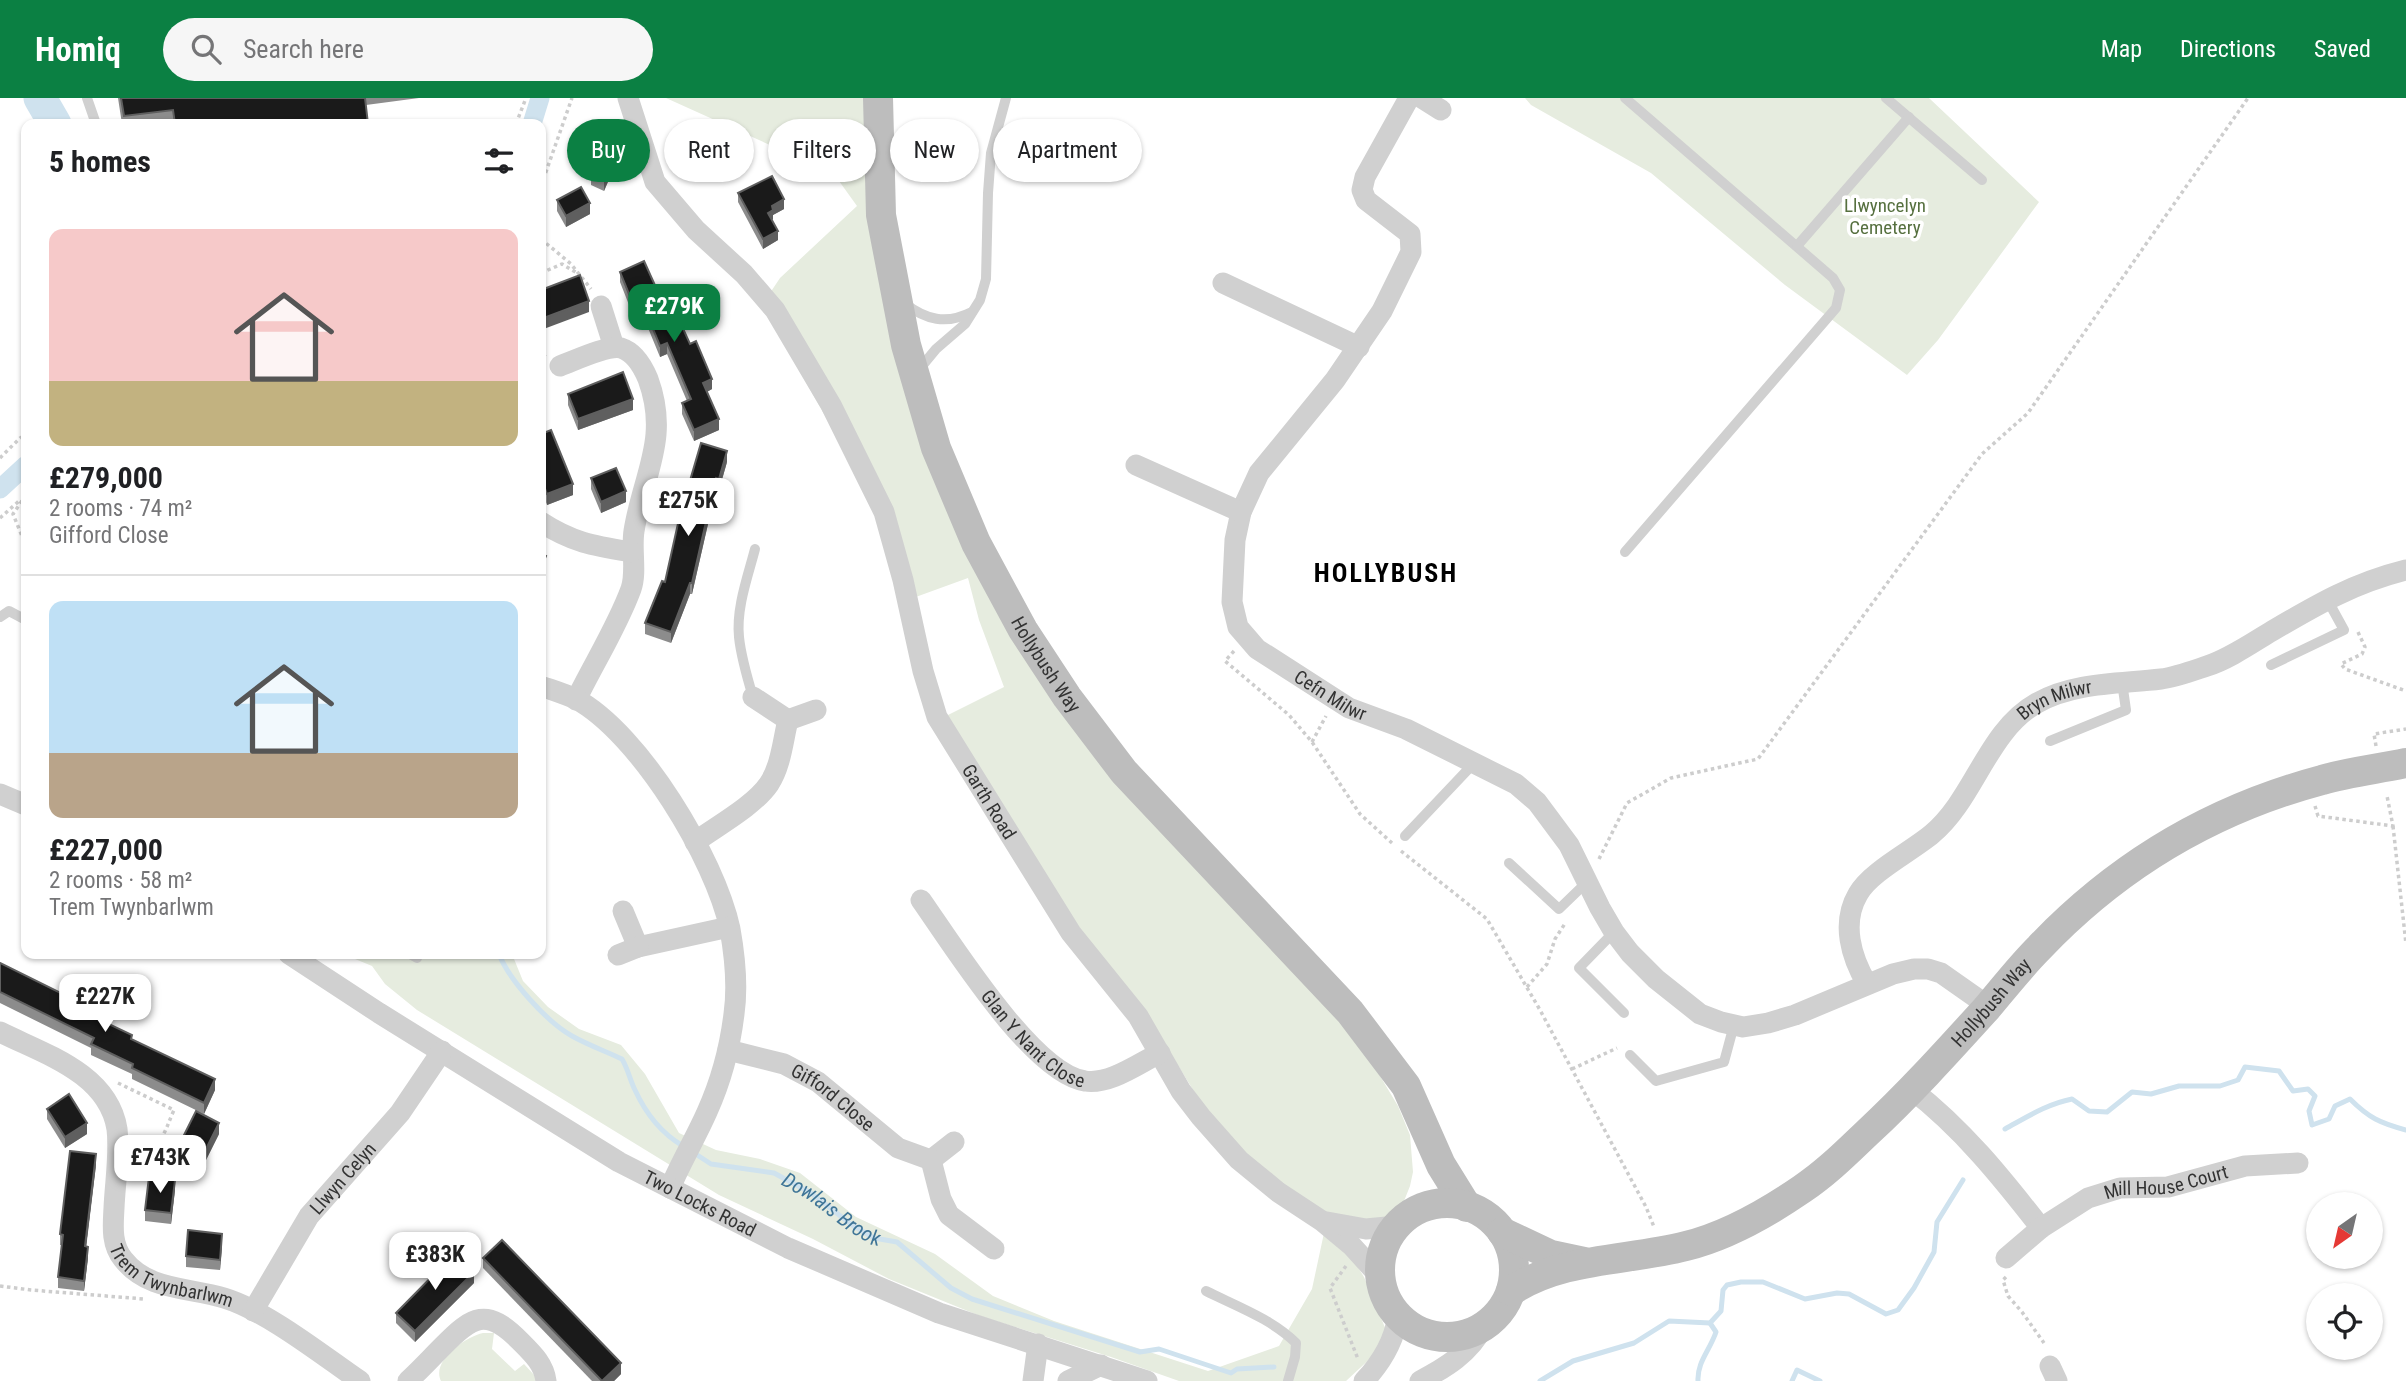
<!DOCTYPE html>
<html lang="en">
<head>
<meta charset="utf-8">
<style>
	body { margin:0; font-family:"Roboto Condensed",sans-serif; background:#f6f6f6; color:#202124; height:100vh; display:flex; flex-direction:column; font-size:26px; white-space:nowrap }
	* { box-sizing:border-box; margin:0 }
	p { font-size:23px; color:#757577 }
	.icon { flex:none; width:38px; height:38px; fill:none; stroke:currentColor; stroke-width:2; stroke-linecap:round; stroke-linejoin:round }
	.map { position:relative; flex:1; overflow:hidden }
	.side { position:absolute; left:21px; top:21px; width:525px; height:840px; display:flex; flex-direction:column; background:#fff; border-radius:14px; box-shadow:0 2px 5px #0004 }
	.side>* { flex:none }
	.top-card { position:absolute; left:567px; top:21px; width:665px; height:63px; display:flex; gap:14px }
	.needle { width:46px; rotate:214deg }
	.buttons { position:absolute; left:2306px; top:1094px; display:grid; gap:14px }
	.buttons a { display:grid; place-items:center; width:77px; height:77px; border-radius:50%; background:#fff; box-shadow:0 2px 5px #0004; font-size:35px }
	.price { position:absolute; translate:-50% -60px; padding:0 16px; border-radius:14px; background:#fff; color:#222; font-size:23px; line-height:46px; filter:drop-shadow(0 2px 4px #0008) }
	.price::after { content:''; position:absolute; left:50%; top:42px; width:21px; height:16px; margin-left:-10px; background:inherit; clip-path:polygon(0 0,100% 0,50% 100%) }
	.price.on { background:#0b8043; color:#fff }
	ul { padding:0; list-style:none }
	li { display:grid; align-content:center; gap:14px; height:371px; padding:0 28px }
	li+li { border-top:2px solid #e0e0e0 }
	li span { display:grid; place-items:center; height:217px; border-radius:14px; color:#555 }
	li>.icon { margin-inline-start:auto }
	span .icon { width:126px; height:126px; fill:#fffc; stroke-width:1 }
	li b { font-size:30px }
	h2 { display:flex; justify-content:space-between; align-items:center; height:84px; padding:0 28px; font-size:30px }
	.chip { padding:0 24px; border-radius:32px; background:#fff; box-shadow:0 2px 5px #0004; font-size:24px; line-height:63px }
	.chip.on { background:#0b8043; color:#fff }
	header { display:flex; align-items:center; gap:42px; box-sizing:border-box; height:98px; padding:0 35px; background:#0b8043; color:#fff }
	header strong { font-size:33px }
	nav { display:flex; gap:38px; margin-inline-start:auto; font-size:24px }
	.search { width:490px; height:63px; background:#f6f6f6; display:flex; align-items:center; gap:18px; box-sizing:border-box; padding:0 24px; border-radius:38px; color:#757577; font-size:26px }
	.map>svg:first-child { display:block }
	.green { fill:#e6ecdf }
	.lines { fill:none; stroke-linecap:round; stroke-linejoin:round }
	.stream { stroke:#cfe2ee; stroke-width:5 }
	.canal { stroke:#cfe2ee; stroke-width:19 }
	.river { stroke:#cfe2ee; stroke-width:33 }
	.path { stroke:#cdcdcd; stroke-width:3.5; stroke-dasharray:3.5 3.5; stroke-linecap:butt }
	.lane { stroke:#d0d0d0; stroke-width:10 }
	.street { stroke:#d0d0d0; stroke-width:21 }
	.secondary { stroke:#bdbdbd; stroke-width:30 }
	.wall { fill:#8c8c8c }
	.shaded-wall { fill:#5f5f5f }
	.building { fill:#1a1a1a; stroke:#5f5f5f; stroke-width:2 }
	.labels { text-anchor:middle; stroke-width:7; stroke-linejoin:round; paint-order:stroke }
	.park-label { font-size:19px; fill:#56703f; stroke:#fff }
	.street-label { font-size:19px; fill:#333; stroke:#fff }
	.water-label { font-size:21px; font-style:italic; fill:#3f7597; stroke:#fff }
	.district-label { font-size:26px; font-weight:bold; letter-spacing:2px; fill:#000; stroke:#fff }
</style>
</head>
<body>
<header>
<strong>Homiq</strong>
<div class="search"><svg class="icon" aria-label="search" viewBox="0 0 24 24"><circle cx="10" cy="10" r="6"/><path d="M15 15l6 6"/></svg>Search here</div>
<nav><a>Map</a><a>Directions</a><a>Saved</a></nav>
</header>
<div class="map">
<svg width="2406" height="1283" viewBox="0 0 2406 1283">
	<rect width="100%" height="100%" fill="#fff"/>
	<!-- green -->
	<g class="green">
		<path d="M666 0H866L872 100 998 511 1368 958 1398 1008 1410 1037 1413 1074 1410 1088 1404 1103 1394 1114 1383 1121 1374 1122 1322 1117 1244 1060 1198 1000 1179 969 1099 859 940 621 1004 589 979 522 968 480 913 500 894 439 762 207 780 180 857 108 834 76Z"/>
		<path d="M1525 0H1929L2039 104 1938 242 1907 277 1785 187 1651 75 1531 7Z"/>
		<path d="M343 856H512L523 883 548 909 579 931 621 947 645 976 679 1035 716 1052 760 1061 800 1075 856 1119 935 1156 993 1198 1054 1223 1208 1273 1279 1248 1312 1191 1324 1135 1349 1155 1364 1179 1386 1232 1374 1257 1346 1283H1179L1111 1259 980 1218 889 1181 813 1141 719 1097 417 912 385 886 372 868Z"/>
		<path d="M483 1235H494L492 1251 515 1273 524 1266 536 1279V1283H441C431 1263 465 1239 483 1235Z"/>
	</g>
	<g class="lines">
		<!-- stream -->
		<g class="stream">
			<path d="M499 856C509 882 547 924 572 938 588 947 605 953 622 961 628 971 630 982 635 992 646 1016 661 1035 683 1048"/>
			<path d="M2005 1031C2027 1019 2047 1006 2072 1001L2089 1013 2107 1014 2132 994 2151 996 2179 988H2220L2238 982 2245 969 2279 973 2293 993 2308 991 2315 998 2309 1013 2312 1027 2329 1021 2335 1008 2350 1001C2369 1020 2380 1025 2406 1032"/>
			<path id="s1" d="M691 1053 711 1066 774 1075 811 1095 852 1127 874 1140 897 1144 951 1190 972 1201 1140 1254 1159 1251 1231 1275 1237 1271 1274 1269"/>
			<path d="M1540 1283 1573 1263 1634 1245 1669 1223 1710 1225 1721 1213 1723 1192 1727 1187 1741 1184H1763L1805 1201 1837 1195 1849 1196 1886 1216 1898 1212 1914 1190 1934 1154 1937 1124 1963 1082"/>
			<path d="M1698 1283C1697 1264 1710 1252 1716 1234L1710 1225"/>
			<path d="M1792 1283 1797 1272 1820 1283"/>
		</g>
		<!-- canal -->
		<g class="canal">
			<path d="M532 26 540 0"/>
			<path d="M0 391 26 367"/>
		</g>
		<!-- river -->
		<path class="river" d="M40 0 55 26"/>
		<!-- path -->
		<g class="path">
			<path d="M516 26 526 0"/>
			<path d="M541 88 572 0"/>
			<path d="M541 141 571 166 591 191"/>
			<path d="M541 175 562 166 577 175"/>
			<path d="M0 360 20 340 26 337"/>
			<path d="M26 397 13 416 26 448"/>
			<path d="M0 420 19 403"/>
			<path d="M2358 534 2365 549 2362 556 2341 566 2345 571 2406 593"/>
			<path d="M1234 553 1225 563 1289 617 1312 644 1360 716 1392 745"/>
			<path d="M1312 644 1326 618"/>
			<path d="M2376 648 2374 636 2406 631"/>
			<path d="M2315 708 2318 718 2393 728 2387 698"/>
			<path d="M2393 728 2406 846"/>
			<path d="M1401 753 1487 821 1540 912 1646 1109 1654 1129"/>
			<path d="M1599 761 1627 705 1671 680 1758 661 1982 356 2028 315 2248 0"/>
			<path d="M1527 889 1547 866 1555 841 1566 824"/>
			<path d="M1572 971 1617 950"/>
			<path d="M118 985 174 1012C164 1034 163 1050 136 1052"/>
			<path d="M1346 1168 1330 1190 1358 1261"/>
			<path d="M2006 1179 2003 1182 2008 1198 2022 1214 2044 1245"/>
			<path d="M0 1188 31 1192 144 1201"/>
		</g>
		<!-- lane -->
		<g class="lane">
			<path d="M87 0 96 26"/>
			<path d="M1625 0 1833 180 1840 192 1836 210 1625 454"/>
			<path d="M1886 0 1982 82"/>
			<path d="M1797 148 1909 19"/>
			<path d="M904 205C926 222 946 227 972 214"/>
			<path d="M917 274 936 251 965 226 980 202 986 181 988 95 991 55 1006 0"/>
			<path d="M0 519 9 513 26 522"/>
			<path d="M2271 567 2344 532 2327 501"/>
			<path d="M753 599C747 579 741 559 739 539 736 510 748 478 755 451"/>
			<path d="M2050 643 2126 612 2122 584"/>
			<path d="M1405 738 1475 664"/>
			<path d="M1509 765 1559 811 1587 784"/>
			<path d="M1614 834 1579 870 1624 915"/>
			<path d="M410 856 417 860"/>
			<path d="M1630 957 1656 983 1724 964 1734 927"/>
			<path d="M1206 1193C1236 1208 1272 1221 1296 1245L1295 1259 1288 1283"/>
		</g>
		<!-- street -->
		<g class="street">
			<path id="s2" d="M628 0 655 84 696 132 744 176 775 212 831 307 884 414 903 482 923 573 937 619 1071 835 1138 918 1181 993 1201 1019 1239 1062 1278 1094 1322 1123 1352 1148 1381 1180"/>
			<path id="s3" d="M1409 0 1365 79 1362 92 1366 102 1410 136 1411 154 1382 213 1335 282 1259 375 1241 414 1235 442 1232 504 1238 529 1257 551 1349 610 1406 631 1516 686 1537 704 1569 747 1600 810 1614 834 1630 855 1656 881 1700 916 1721 924 1743 929 1768 925 1795 917 1893 876 1914 871H1928L1941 875 1988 908"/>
			<path d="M1422 0 1441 12"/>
			<path d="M1223 185 1359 249"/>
			<path d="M601 208 614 249"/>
			<path d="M560 268C574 263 607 247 621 250 634 254 643 269 648 281 670 341 643 376 634 433 631 452 637 474 631 491 617 529 594 565 576 602"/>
			<path d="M1136 367 1241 414"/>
			<path d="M541 424C573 445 595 448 632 454"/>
			<path d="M541 588C552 592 565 596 576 601 640 636 715 761 730 831 735 859 738 888 734 916 730 949 721 983 707 1014 696 1039 681 1064 670 1090"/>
			<path d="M753 599 788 622 816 612"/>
			<path d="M0 696 26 707"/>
			<path d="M695 744C717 728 754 708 769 686 781 668 783 642 788 622"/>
			<path id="s4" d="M921 802C952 846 1033 976 1085 983 1110 987 1139 965 1160 955"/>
			<path d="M623 813 638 849 729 829"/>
			<path id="s5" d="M289 856 379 915 619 1064 788 1150 939 1215 1147 1283"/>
			<path d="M618 857 638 849"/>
			<path id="s6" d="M1867 886C1851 859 1841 825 1858 796 1870 774 1912 753 1932 736 1975 700 1987 633 2037 605 2074 584 2120 586 2161 581 2176 579 2192 573 2207 568 2229 561 2252 545 2272 533 2318 506 2354 485 2406 472"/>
			<path id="s7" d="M0 934C44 956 108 975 117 1031 120 1056 115 1085 114 1110 113 1128 111 1146 123 1161 148 1193 188 1189 224 1200 267 1213 322 1257 360 1283"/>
			<path id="s8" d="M728 952 784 966 818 984 898 1050 931 1062 954 1044"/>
			<path d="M1911 991C1962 1030 2002 1080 2041 1130"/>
			<path d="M931 1062 941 1101 949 1117 994 1151"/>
			<path d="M1327 1124 1366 1131 1397 1128"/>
			<path id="s9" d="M2006 1160 2041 1130 2088 1100 2120 1090 2168 1089 2245 1068 2298 1065"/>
			<path id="s10" d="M253 1213 309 1118 400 1015 442 953"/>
			<path d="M2050 1268 2057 1283"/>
			<path d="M408 1283C420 1272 431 1260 443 1248 472 1218 487 1209 520 1243 532 1255 544 1266 546 1283"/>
			<path d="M1033 1283 1038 1246"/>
			<path d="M1068 1283 1101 1267"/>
			<path d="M1364 1283C1382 1264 1394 1244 1398 1218"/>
			<path d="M1420 1283C1445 1270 1470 1255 1483 1229"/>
		</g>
		<!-- secondary -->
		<g class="secondary">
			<path id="s11" d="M878 0 881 117 906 247 936 350 976 445 1023 532 1067 599 1124 674 1350 914 1406 988 1441 1067 1467 1109"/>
			<circle cx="1447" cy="1172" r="67"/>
			<path d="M1502 1134 1551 1157 1584 1164"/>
			<path id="s12" d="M1511 1193C1563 1159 1628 1163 1686 1148 1727 1138 1767 1115 1802 1091 1826 1075 1846 1055 1867 1035 1909 996 1947 954 1986 911 2003 891 2020 869 2039 850 2117 768 2213 711 2322 682 2349 674 2378 671 2406 665"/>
		</g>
	</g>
	<!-- wall -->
	<g class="wall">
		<path d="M118 0H419L366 7 368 26H122Z"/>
		<path d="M613 72 604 93 591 87V76Z"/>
		<path d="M738 95 784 111 773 117V121L772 122 778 142 763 151 738 104Z"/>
		<path d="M557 102 590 116 566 129 557 113Z"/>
		<path d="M620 174 662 203 690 246 712 291 707 294 719 332 694 343 682 316V305L687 303 667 256 660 259 639 208 631 212 620 184Z"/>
		<path d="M568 296 633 312 578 332 568 307Z"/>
		<path d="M541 336 573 397 547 407 541 391Z"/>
		<path d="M727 364 719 392 716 391 692 496H690L671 545 645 536V525L665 484 689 386Z"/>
		<path d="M591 380 626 404 601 415 591 391Z"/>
		<path d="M0 865 132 942 215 992 204 1016 132 981V976L91 957V950L0 905Z"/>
		<path d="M47 1011 87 1036 65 1050 47 1021Z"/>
		<path d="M219 1036 204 1066 181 1054V1043Z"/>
		<path d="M96 1067 86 1148 88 1160 84 1193 58 1190V1179L62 1147H60V1136Z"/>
		<path d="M175 1092 171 1126 145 1123V1112Z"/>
		<path d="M222 1147 220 1172 186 1169V1158Z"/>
		<path d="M483 1160 621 1276 614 1283H592L483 1170Z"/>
		<path d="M474 1185 415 1244 396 1225V1215Z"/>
	</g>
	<!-- shaded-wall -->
	<g class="shaded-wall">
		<path d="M613 61V72L604 93V82Z"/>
		<path d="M784 101V111L773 117V121L768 124V115L772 108Z"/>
		<path d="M590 105V116L566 129V118Z"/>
		<path d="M778 133V142L763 151V141Z"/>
		<path d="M639 197V208L631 212V201Z"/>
		<path d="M589 203V214L541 232V221Z"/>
		<path d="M667 245V256L660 259V248Z"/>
		<path d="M545 257V268L541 269V258Z"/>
		<path d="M712 281V291L703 296V285Z"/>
		<path d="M633 301V312L578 332V321Z"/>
		<path d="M719 321V332L694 343V332Z"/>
		<path d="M727 353V364L719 392V381Z"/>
		<path d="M716 380V391L692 496V485Z"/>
		<path d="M573 386V397L547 407V396Z"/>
		<path d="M626 393V404L601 415V404Z"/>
		<path d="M546 458V469L541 480V469Z"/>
		<path d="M690 485V496L671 545V534Z"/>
		<path d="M215 981V992L204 1016V1005Z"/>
		<path d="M87 1025V1036L65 1050V1039Z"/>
		<path d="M219 1025V1036L204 1066V1055Z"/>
		<path d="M96 1056V1067L85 1159V1148Z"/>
		<path d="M175 1082V1092L171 1126V1115Z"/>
		<path d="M222 1136V1147L220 1172V1162Z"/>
		<path d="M88 1149V1160L84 1193V1183Z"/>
		<path d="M474 1174V1185L415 1244V1233Z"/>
		<path d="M621 1265V1276L614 1283H602Z"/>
	</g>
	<!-- building -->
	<g class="building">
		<path d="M121 0H365L368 26H175L173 12 124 18Z"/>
		<path d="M599 55 613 61 604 82 591 76Z"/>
		<path d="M772 78 784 101 772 108 773 112 768 115 778 133 763 141 738 95Z"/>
		<path d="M581 89 590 105 566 118 557 102Z"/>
		<path d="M644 163 662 203 669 200 690 246 696 243 712 281 703 285 719 321 694 332 682 305 691 301 667 245 660 248 639 197 631 201 620 174Z"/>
		<path d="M580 177 589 203 541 221V192Z"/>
		<path d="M541 245 545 257 541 258Z"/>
		<path d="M623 274 633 301 578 321 568 296Z"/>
		<path d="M551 332 573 386 547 396 541 380V336Z"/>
		<path d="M701 345 727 353 719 381 716 380 692 485H690L671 534 645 525 662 483 665 484 687 385 689 386Z"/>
		<path d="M616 370 626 393 601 404 591 380Z"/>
		<path d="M541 455 546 458 541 469Z"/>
		<path d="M0 865 95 912 92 918 132 937 131 941 215 981 204 1005 132 970 133 966 91 946 94 940 0 894Z"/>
		<path d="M69 996 87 1025 65 1039 47 1011Z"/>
		<path d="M196 1013 219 1025 204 1055 181 1043Z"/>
		<path d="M70 1053 96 1056 85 1148 88 1149 84 1183 58 1179 63 1137 60 1136Z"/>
		<path d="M149 1079 175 1082 171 1115 145 1112Z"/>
		<path d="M188 1132 222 1136 220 1162 186 1158Z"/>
		<path d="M502 1142 621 1265 602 1283 483 1160Z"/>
		<path d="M455 1155 474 1174 415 1233 396 1215Z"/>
	</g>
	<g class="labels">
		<!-- park labels -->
		<g class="park-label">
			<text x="1885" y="114">Llwyncelyn<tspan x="1885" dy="22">Cemetery</tspan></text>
		</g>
		<!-- street labels -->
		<g class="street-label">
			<text dy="7" stroke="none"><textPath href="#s11" startOffset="600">Hollybush Way</textPath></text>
			<text dy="7" stroke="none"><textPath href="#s3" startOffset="733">Cefn Milwr</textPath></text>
			<text dy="7" stroke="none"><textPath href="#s6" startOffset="378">Bryn Milwr</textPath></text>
			<text dy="7" stroke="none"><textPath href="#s2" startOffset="805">Garth Road</textPath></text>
			<text dy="7" stroke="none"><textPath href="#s12" startOffset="578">Hollybush Way</textPath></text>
			<text dy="7" stroke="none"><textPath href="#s4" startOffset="180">Glan Y Nant Close</textPath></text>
			<text dy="7" stroke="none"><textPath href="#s8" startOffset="117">Gifford Close</textPath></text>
			<text dy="7" stroke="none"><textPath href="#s10" startOffset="161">Llwyn Celyn</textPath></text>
			<text dy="7" stroke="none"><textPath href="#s9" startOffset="182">Mill House Court</textPath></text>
			<text dy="7" stroke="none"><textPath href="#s5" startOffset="481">Two Locks Road</textPath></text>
			<text dy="7" stroke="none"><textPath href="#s7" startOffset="343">Trem Twynbarlwm</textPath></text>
		</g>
		<!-- water labels -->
		<g class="water-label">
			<text dy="7" stroke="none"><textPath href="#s1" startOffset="156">Dowlais Brook</textPath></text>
		</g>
		<!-- district labels -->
		<g class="district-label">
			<text x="1386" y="484">HOLLYBUSH</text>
		</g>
	</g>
</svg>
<div class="buttons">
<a><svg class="needle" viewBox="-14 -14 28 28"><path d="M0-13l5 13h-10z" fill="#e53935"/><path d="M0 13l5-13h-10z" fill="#757577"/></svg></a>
<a><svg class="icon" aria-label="locate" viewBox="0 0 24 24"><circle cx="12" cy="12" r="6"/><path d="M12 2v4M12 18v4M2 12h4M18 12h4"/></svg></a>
</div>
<b class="price on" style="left:674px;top:246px">£279K</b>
<b class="price" style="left:688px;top:440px">£275K</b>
<b class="price" style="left:105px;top:936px">£227K</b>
<b class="price" style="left:160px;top:1097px">£743K</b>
<b class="price" style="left:435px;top:1194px">£383K</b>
<div class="top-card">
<a class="chip on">Buy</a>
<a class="chip">Rent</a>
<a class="chip">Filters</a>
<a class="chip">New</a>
<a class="chip">Apartment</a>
</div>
<section class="side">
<h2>5 homes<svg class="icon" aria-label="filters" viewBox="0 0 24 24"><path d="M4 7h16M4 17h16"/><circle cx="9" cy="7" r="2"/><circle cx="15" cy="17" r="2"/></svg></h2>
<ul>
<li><span style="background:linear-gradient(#f6c9c9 70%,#c2b280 0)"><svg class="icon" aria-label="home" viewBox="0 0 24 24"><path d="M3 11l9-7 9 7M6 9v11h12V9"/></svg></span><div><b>£279,000</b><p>2 rooms · 74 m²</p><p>Gifford Close</p></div></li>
<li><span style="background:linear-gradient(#bfe0f5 70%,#b9a48a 0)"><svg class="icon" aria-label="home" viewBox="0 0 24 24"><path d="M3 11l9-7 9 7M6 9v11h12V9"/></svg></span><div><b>£227,000</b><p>2 rooms · 58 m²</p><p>Trem Twynbarlwm</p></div></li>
</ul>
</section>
</div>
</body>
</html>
